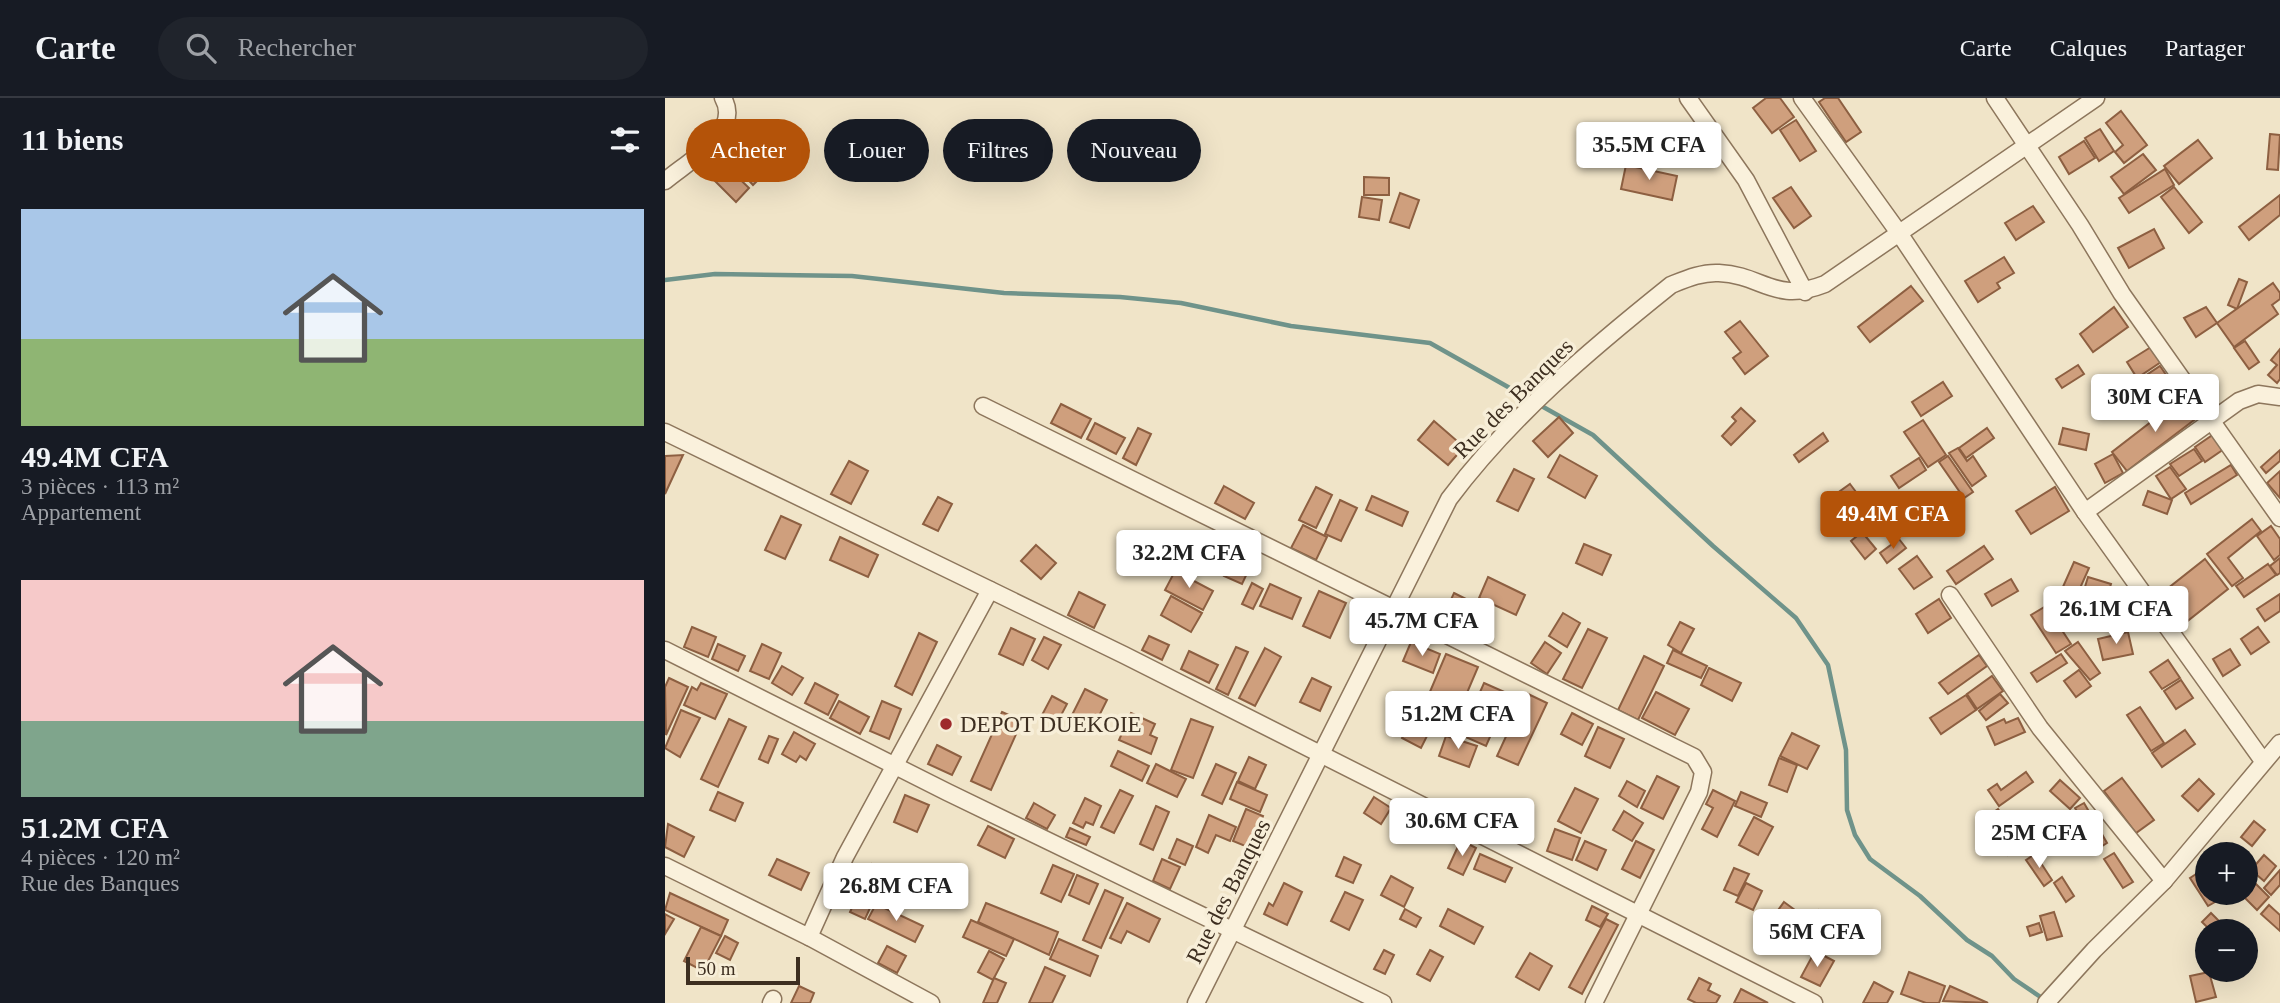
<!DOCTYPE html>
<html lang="fr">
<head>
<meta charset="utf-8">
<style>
	body { margin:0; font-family:Georgia,serif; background:#20242c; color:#f1f3f6; height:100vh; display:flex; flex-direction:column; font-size:26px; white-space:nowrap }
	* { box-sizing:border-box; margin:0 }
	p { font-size:23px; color:#9ea1a6 }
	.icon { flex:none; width:38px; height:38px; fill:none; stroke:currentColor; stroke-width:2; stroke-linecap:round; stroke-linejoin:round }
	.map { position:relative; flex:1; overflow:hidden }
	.side { display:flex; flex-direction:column; background:#171b24; width:665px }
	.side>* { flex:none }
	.guide { position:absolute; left:21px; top:21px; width:665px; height:63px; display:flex; gap:14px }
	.tools { position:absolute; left:1530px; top:744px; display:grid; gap:14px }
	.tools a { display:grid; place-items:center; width:63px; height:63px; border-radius:50%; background:#171b24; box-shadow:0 7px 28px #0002; font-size:35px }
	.scale { position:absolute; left:21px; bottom:18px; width:114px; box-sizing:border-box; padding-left:7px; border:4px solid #3d2e20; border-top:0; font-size:19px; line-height:24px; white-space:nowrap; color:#3d2e20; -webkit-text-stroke:5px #f7eed8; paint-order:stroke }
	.price { position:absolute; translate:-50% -60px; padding:0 16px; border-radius:7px; background:#fff; color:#222; font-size:23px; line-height:46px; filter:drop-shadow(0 2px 4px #0008) }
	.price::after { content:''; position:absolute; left:50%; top:42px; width:21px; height:16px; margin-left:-10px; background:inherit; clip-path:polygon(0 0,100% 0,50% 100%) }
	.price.selected { background:#b45309; color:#fff }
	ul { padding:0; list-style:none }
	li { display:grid; align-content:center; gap:14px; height:371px; padding:0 21px }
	li span { display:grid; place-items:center; height:217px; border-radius:0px; color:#555 }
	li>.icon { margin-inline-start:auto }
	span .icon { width:126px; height:126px; fill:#fffc; stroke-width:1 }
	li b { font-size:30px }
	h2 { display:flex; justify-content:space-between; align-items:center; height:84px; padding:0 21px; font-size:30px }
	.tag { padding:0 24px; border-radius:32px; background:#171b24; box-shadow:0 7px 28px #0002; font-size:24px; line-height:63px }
	.tag.selected { background:#b45309; color:#fff }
	header { display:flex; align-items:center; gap:42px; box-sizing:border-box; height:98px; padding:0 35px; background:#171b24; border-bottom:2px solid #363941 }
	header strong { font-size:33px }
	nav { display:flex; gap:38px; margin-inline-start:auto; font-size:24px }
	.search { width:490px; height:63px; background:#20242c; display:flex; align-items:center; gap:18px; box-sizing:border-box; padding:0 24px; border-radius:38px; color:#9ea1a6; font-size:26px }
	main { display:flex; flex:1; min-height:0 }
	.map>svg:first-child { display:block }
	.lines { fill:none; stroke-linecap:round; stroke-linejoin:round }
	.stream { stroke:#6f938a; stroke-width:4.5 }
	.building { fill:#cf9f7d; stroke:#8d5f41; stroke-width:2 }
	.street-casing { stroke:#8d765c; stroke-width:19 }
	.street { stroke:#faf1dc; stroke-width:16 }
	.poi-dot { fill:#9e2a2b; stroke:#f7eed8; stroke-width:2.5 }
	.labels { text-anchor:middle; stroke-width:7; stroke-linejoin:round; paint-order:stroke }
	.street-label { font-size:23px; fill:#3d2e20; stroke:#f7eed8 }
	.poi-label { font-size:23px; fill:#3d2e20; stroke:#f7eed8; text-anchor:start }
</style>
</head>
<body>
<header>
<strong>Carte</strong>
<div class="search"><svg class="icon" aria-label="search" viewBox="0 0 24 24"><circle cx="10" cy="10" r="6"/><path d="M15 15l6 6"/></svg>Rechercher</div>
<nav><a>Carte</a><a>Calques</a><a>Partager</a></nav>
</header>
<main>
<section class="side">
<h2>11 biens<svg class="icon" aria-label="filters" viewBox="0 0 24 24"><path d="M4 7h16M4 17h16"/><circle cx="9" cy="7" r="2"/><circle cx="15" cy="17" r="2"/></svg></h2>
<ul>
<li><span style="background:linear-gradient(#a9c7e8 60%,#8fb573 0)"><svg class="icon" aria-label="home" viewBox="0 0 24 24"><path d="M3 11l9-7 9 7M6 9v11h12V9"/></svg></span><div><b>49.4M CFA</b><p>3 pièces · 113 m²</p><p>Appartement</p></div></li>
<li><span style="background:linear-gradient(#f6c9c9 65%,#7fa58c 0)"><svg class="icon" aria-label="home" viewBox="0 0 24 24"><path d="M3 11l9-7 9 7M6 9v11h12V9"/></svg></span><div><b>51.2M CFA</b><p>4 pièces · 120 m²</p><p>Rue des Banques</p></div></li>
</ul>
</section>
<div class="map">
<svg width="1615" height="905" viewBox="0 0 1615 905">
	<rect width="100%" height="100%" fill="#f0e4c8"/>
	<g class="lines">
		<!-- stream -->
		<path class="stream" d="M0 182 50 176 187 178 339 195 455 199 516 205 626 228 765 245 928 337 1048 448 1131 520 1163 567 1181 652 1182 712 1190 737 1205 761 1255 798 1302 842 1327 858 1349 881 1380 902"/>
	</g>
	<!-- building -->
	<g class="building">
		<path d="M1101 0H1115L1129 19 1107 35 1088 10Z"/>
		<path d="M1160 0H1173L1196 34 1181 44 1154 4Z"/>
		<path d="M1456 13 1482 47 1459 65 1450 54 1458 47 1441 25Z"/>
		<path d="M1131 22 1151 53 1135 63 1115 32Z"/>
		<path d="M1435 31 1449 53 1434 63 1420 40Z"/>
		<path d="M78 32 94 48 74 67 58 52Z"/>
		<path d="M1605 36 1615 37 1613 72 1602 71Z"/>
		<path d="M1533 42 1547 60 1514 86 1499 68Z"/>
		<path d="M1419 43 1430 60 1404 76 1394 59Z"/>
		<path d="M1478 56 1491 72 1459 96 1446 79Z"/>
		<path d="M51 58 84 90 71 104 38 71Z"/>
		<path d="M90 61 102 73 88 87 76 74Z"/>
		<path d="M961 67 1012 78 1007 102 956 91Z"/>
		<path d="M1500 71 1509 87 1464 115 1454 100Z"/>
		<path d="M699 79 724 80V97H699Z"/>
		<path d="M1126 89 1146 118 1129 130 1108 100Z"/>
		<path d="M1509 89 1537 124 1524 135 1496 99Z"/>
		<path d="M735 95 754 102 744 130 725 124Z"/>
		<path d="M1615 97V117L1584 142 1574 129Z"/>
		<path d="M697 99 717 102 714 122 694 119Z"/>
		<path d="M1368 108 1379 124 1351 142 1340 125Z"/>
		<path d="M1489 131 1499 150 1464 170 1453 150Z"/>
		<path d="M1339 159 1349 175 1332 185 1335 190 1313 204 1300 183Z"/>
		<path d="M1574 181 1582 184 1572 211 1563 207Z"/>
		<path d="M1608 185 1615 195V201L1607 207 1613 216 1569 249 1552 225Z"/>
		<path d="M1246 188 1258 203 1205 244 1193 229Z"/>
		<path d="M1449 209 1463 229 1428 254 1415 236Z"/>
		<path d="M1541 209 1552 225 1531 239 1519 220Z"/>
		<path d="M1075 223 1103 258 1080 276 1068 260 1076 254 1060 234Z"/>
		<path d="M1580 243 1594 264 1584 271 1569 250Z"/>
		<path d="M1486 249 1496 264 1472 280 1462 264Z"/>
		<path d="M1615 251V281L1612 285 1603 277 1612 267 1606 262Z"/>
		<path d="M1413 267 1419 276 1397 290 1391 281Z"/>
		<path d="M1495 268 1508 287 1472 311 1459 292Z"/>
		<path d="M1278 284 1287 298 1256 318 1247 304Z"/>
		<path d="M1517 300 1533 319 1462 373 1447 354Z"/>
		<path d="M396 306 426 321 416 340 386 325Z"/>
		<path d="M1076 310 1090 323 1066 347 1057 338 1071 323 1067 319Z"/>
		<path d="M894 319 908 335 883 359 868 343Z"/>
		<path d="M1258 322 1281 357 1263 369 1239 334Z"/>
		<path d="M769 323 799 349 783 367 753 342Z"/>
		<path d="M430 325 460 340 451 356 422 341Z"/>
		<path d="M473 330 486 336 471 367 458 360Z"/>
		<path d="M1322 330 1329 340 1301 360 1294 350Z"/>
		<path d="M1398 330 1424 336 1421 352 1394 346Z"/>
		<path d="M1158 335 1163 343 1134 364 1129 357Z"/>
		<path d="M1549 336 1559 351 1540 364 1530 349Z"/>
		<path d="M1293 350 1302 363 1308 358 1321 378 1307 388 1284 355Z"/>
		<path d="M1529 351 1537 363 1514 378 1505 366Z"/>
		<path d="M1615 352V363L1601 375 1596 369Z"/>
		<path d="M1448 356 1458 375 1440 385 1430 366Z"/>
		<path d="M18 357 0 396V358Z"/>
		<path d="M895 357 932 378 920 400 883 379Z"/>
		<path d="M1283 358 1308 394 1299 400 1274 364Z"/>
		<path d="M1254 360 1261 372 1234 390 1226 378Z"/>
		<path d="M184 363 203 373 186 406 166 396Z"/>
		<path d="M1566 367 1572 377 1526 406 1520 395Z"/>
		<path d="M1505 369 1521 391 1506 401 1491 378Z"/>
		<path d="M849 371 869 381 853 413 832 403Z"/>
		<path d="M1615 373V400L1602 385Z"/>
		<path d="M1185 386 1203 410 1181 425 1164 401Z"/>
		<path d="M559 388 589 405 580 421 550 405Z"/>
		<path d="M651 389 667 397 651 430 634 422Z"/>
		<path d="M1390 389 1404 413 1366 436 1351 413Z"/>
		<path d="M1483 393 1507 402 1502 416 1478 407Z"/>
		<path d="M707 398 743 414 737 428 701 412Z"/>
		<path d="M273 399 287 406 273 433 258 426Z"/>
		<path d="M675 402 692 410 676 443 660 436Z"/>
		<path d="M1209 407 1218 420 1209 426 1200 414Z"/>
		<path d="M116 418 136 427 120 461 100 452Z"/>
		<path d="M1587 421 1596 433 1563 460 1578 480 1567 488 1542 456Z"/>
		<path d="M638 427 662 439 651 462 626 450Z"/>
		<path d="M1606 428 1615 441V457L1609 462 1592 438Z"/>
		<path d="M1197 434 1211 451 1200 461 1186 443Z"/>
		<path d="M526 438 540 445 532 462 517 454Z"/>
		<path d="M175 439 213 457 203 479 165 462Z"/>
		<path d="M1234 441 1241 450 1222 465 1215 455Z"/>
		<path d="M919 446 946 457 937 477 911 465Z"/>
		<path d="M371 447 391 465 376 481 356 463Z"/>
		<path d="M1319 448 1328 461 1291 486 1282 473Z"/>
		<path d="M1252 458 1267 479 1249 491 1234 471Z"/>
		<path d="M568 459 586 467 577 486 559 478Z"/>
		<path d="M1615 460V475L1612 477 1605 468Z"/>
		<path d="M1540 461 1563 491 1520 525 1497 495Z"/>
		<path d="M1409 464 1424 470 1412 497 1397 491Z"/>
		<path d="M1603 466 1611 477 1579 499 1571 488Z"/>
		<path d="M510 473 548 493 538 512 500 492Z"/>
		<path d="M823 479 860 497 851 517 814 500Z"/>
		<path d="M1423 479 1446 486 1442 499 1419 492Z"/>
		<path d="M1346 481 1353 493 1327 508 1320 496Z"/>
		<path d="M587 485 598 491 588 511 577 506Z"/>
		<path d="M605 486 636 500 627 521 595 508Z"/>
		<path d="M654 493 681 505 665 540 638 528Z"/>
		<path d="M414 494 440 507 429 530 403 517Z"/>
		<path d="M789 495 805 503 791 531 776 523Z"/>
		<path d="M1615 496V513L1600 523 1592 511Z"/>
		<path d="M506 498 537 515 526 534 496 517Z"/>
		<path d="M1274 501 1286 520 1263 535 1251 516Z"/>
		<path d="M810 503 826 509 819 525 804 519Z"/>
		<path d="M1381 508 1406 546 1391 555 1366 517Z"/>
		<path d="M898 515 915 525 902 549 884 538Z"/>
		<path d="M1015 524 1029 531 1016 555 1003 547Z"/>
		<path d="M27 529 51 539 43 559 19 549Z"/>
		<path d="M1593 529 1604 544 1586 556 1576 541Z"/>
		<path d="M346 530 370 541 358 567 334 556Z"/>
		<path d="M923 531 942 540 917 590 898 581Z"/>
		<path d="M1463 534 1468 556 1438 562 1433 541Z"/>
		<path d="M254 535 272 544 247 597 230 588Z"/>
		<path d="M484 538 504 547 497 562 477 552Z"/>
		<path d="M379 539 396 547 383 571 367 562Z"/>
		<path d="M746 544 775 556 768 575 738 563Z"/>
		<path d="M880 544 896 555 882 576 866 565Z"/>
		<path d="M1413 544 1435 575 1425 582 1400 553Z"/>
		<path d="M53 546 80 558 73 573 47 561Z"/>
		<path d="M97 546 116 555 104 581 85 573Z"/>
		<path d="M571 549 583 554 563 597 551 591Z"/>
		<path d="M600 550 616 559 590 608 574 600Z"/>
		<path d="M1565 551 1575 567 1558 578 1548 561Z"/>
		<path d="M1008 552 1042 568 1036 580 1002 565Z"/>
		<path d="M524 553 553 567 544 585 516 571Z"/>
		<path d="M781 556 813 569 796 609 764 596Z"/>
		<path d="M1396 556 1402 565 1372 584 1366 575Z"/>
		<path d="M1314 557 1322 568 1283 596 1274 585Z"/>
		<path d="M979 558 999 568 973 622 953 612Z"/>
		<path d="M1503 562 1515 580 1497 591 1485 574Z"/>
		<path d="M117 568 138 580 127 597 107 585Z"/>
		<path d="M1044 570 1076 585 1067 603 1036 587Z"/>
		<path d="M1414 572 1426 588 1411 599 1399 583Z"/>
		<path d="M1327 578 1338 593 1312 611 1302 596Z"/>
		<path d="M4 580 23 589 1 637 0 589Z"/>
		<path d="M647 580 666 589 655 613 635 604Z"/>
		<path d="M1516 582 1528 600 1511 611 1499 593Z"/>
		<path d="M36 585 62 596 50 621 19 607 27 589 32 592Z"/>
		<path d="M150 585 173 597 163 617 140 605Z"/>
		<path d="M819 585 844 596 821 648 796 637Z"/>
		<path d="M420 591 442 602 428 630 406 619Z"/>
		<path d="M991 594 1024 611 1010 637 977 620Z"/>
		<path d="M861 595 882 605 853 667 832 658Z"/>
		<path d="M1335 596 1343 605 1321 622 1314 613Z"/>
		<path d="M1301 597 1311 612 1276 636 1265 620Z"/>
		<path d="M387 598 402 606 392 625 377 617Z"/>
		<path d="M174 603 204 619 195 636 165 620Z"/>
		<path d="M217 603 236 611 224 641 205 633Z"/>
		<path d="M1475 609 1499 645 1486 653 1462 617Z"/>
		<path d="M16 612 35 620 15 659 0 650Z"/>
		<path d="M337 614 357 623 326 692 306 683Z"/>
		<path d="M466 615 490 626 485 637 492 640 486 656 454 642Z"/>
		<path d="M907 615 928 626 917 647 896 636Z"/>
		<path d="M747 618 767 628 756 650 737 640Z"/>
		<path d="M1353 620 1360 634 1330 647 1322 629 1339 621 1341 625Z"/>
		<path d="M64 621 81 629 53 689 36 681Z"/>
		<path d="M526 621 548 629 528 680 506 672Z"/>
		<path d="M933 629 959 641 945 670 920 658Z"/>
		<path d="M1520 632 1530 646 1497 669 1487 655Z"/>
		<path d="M129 634 150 646 141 662 135 658 131 664 117 656Z"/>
		<path d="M1127 635 1154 648 1142 671 1115 658Z"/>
		<path d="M104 638 113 641 103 665 94 661Z"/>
		<path d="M781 638 812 648 804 669 774 658Z"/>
		<path d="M272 647 296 659 287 677 263 666Z"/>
		<path d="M453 653 484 668 477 683 446 668Z"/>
		<path d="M584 659 601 667 590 691 573 683Z"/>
		<path d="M1114 660 1132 667 1122 694 1104 687Z"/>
		<path d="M491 666 521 681 512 699 482 685Z"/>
		<path d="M551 666 571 675 557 706 537 697Z"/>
		<path d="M1361 674 1368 684 1334 708 1323 692 1332 686 1336 692Z"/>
		<path d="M992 678 1014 689 998 721 976 710Z"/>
		<path d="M1457 680 1489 722 1471 735 1439 693Z"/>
		<path d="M1534 681 1549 696 1533 713 1517 698Z"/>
		<path d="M1395 682 1415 700 1405 711 1385 693Z"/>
		<path d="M962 683 980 693 972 709 954 698Z"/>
		<path d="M572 684 602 697 595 714 565 701Z"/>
		<path d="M910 690 933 701 916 735 893 723Z"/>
		<path d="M455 692 468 698 449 735 436 729Z"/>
		<path d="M1048 692 1070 703 1052 739 1037 731 1048 710 1041 706Z"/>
		<path d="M53 694 78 705 70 723 45 712Z"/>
		<path d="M1076 694 1102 705 1096 719 1070 708Z"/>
		<path d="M240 697 264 707 252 734 229 724Z"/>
		<path d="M709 699 726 710 716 726 699 715Z"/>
		<path d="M420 700 436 708 428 727 421 724 418 730 408 725Z"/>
		<path d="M369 705 390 717 382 731 361 720Z"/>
		<path d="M1419 705 1442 745 1429 753 1422 741 1427 738 1410 710Z"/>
		<path d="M491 708 504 714 488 752 475 746Z"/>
		<path d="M581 711 598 718 585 750 568 743Z"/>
		<path d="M1333 711 1359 746 1343 757 1317 722Z"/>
		<path d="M959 713 978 725 967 743 948 732Z"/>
		<path d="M544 717 571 729 565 743 551 737 543 755 531 749Z"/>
		<path d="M1089 719 1108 729 1093 757 1074 747Z"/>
		<path d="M1589 723 1600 732 1587 748 1576 739Z"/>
		<path d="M3 726 29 739 19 759 0 749Z"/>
		<path d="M323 728 349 741 340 760 313 747Z"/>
		<path d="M405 730 425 739 421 747 401 739Z"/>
		<path d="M890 731 915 740 907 762 882 753Z"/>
		<path d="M512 741 528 748 520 767 504 760Z"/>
		<path d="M796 742 811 750 798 777 783 770Z"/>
		<path d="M920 743 941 752 932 772 911 762Z"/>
		<path d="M971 743 989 752 975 780 957 771Z"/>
		<path d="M1449 755 1468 784 1458 790 1439 761Z"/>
		<path d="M815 756 847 770 840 784 809 771Z"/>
		<path d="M1370 756 1387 782 1379 788 1361 762Z"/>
		<path d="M1599 757 1611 768 1599 783 1586 772Z"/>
		<path d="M679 759 696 767 688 785 671 778Z"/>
		<path d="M112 761 144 775 136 792 104 777Z"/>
		<path d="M497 761 515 769 505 791 488 783Z"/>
		<path d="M207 766 222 773 200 821 185 814Z"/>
		<path d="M388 767 409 776 396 804 376 795Z"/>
		<path d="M1069 770 1084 776 1073 798 1059 792Z"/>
		<path d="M1539 771 1542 794H1553L1557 800 1543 808 1525 780Z"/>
		<path d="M1615 772V787L1606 797 1599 790Z"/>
		<path d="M412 777 433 786 424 806 404 797Z"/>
		<path d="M726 778 748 790 739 809 716 797Z"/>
		<path d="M1397 779 1409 798 1401 804 1389 785Z"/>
		<path d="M1588 783 1604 799 1592 812 1576 796Z"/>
		<path d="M619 785 637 794 622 827 599 816 604 805 608 808Z"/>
		<path d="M1081 785 1097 793 1088 812 1071 804Z"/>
		<path d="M440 792 458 800 436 850 418 842Z"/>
		<path d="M680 794 698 802 684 832 666 823Z"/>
		<path d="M5 795 63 822 56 838 0 812Z"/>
		<path d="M1119 804 1145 823 1132 841 1111 826 1116 820 1111 815Z"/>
		<path d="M321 805 393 834 384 857 313 824Z"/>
		<path d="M462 805 495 821 484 844 462 833 456 845 445 840Z"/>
		<path d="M211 806 258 828 250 844 203 821Z"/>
		<path d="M1604 807 1615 817V833L1596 816Z"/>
		<path d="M927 808 943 816 935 829 921 822Z"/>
		<path d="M740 811 756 820 751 829 735 821Z"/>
		<path d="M783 811 818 829 809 846 775 828Z"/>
		<path d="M1154 812 1166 819 1149 848 1137 841Z"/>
		<path d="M1389 814 1397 838 1382 842 1375 818Z"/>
		<path d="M1546 815 1559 828 1554 833H1546L1537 824Z"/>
		<path d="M0 816 9 821 0 836Z"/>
		<path d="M941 821 953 827 917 896 904 889Z"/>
		<path d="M306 822 349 841 341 858 298 839Z"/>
		<path d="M1374 825 1377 834 1365 838 1362 829Z"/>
		<path d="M36 829 56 838 38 873 19 863Z"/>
		<path d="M60 838 73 845 65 862 51 855Z"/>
		<path d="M394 841 433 858 425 878 385 861Z"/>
		<path d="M222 848 241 858 232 875 213 865Z"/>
		<path d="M719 852 729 857 720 876 709 871Z"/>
		<path d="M765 852 778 859 765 883 752 876Z"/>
		<path d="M324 853 339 861 328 882 313 874Z"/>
		<path d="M1150 853 1169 863 1155 888 1136 879Z"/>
		<path d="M865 855 887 868 874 892 851 879Z"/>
		<path d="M380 869 400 878 387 905H364Z"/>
		<path d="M1244 874 1280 888 1274 905H1261L1236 896Z"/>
		<path d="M1544 874 1551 899 1531 904 1525 878Z"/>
		<path d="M329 880 341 885 332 905H318Z"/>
		<path d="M1034 880 1046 886 1043 892 1055 898 1051 905H1031L1023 901Z"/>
		<path d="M1209 884 1228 894 1222 905H1198Z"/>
		<path d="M134 888 149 895 145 905H126Z"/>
		<path d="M1285 888 1323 905 1278 903Z"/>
		<path d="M1076 891 1103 905H1069Z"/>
	</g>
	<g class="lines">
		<defs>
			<g id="street">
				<path d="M1023 0 1081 82 1140 194"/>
				<path d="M1137 0 1234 135 1420 414 1598 663"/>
				<path d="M1330 0 1415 127 1457 196 1615 420"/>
				<path d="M0 83C22 64 78 34 58 0"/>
				<path d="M318 308 1029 659 1038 674 1034 694 929 905"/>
				<path d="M0 334 459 557 1149 905"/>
				<path d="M1420 414 1574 303 1593 296 1615 299"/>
				<path d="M1285 497 1375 630 1499 783"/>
				<path d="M0 552 282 694 718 905"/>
				<path d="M0 768 144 839 266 905"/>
				<path d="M144 839 180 759 325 492"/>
				<path d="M106 905 108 901"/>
				<path d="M531 905 784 401C846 318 926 251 1006 187 1021 181 1037 174 1054 175 1098 177 1109 206 1160 186L1431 0"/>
				<path d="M1381 905 1429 852 1499 783 1615 645"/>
			</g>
		</defs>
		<!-- street casing -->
		<use href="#street" class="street-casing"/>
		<!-- street -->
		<use href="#street" class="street"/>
	</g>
	<!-- markers -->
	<circle class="poi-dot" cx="281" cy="626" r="7"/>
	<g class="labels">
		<!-- street labels -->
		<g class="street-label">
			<text transform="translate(848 300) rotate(-45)" y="8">Rue des Banques</text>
			<text transform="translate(563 793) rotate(-63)" y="8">Rue des Banques</text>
		</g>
		<!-- poi labels -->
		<g class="poi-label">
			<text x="295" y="634">DEPOT DUEKOIE</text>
		</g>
	</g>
</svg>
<div class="tools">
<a>+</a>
<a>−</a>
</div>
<div class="scale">50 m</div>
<b class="price" style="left:984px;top:84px">35.5M CFA</b>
<b class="price" style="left:1490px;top:336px">30M CFA</b>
<b class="price selected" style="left:1228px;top:453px">49.4M CFA</b>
<b class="price" style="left:524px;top:492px">32.2M CFA</b>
<b class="price" style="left:1451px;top:548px">26.1M CFA</b>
<b class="price" style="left:757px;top:560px">45.7M CFA</b>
<b class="price" style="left:793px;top:653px">51.2M CFA</b>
<b class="price" style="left:797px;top:760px">30.6M CFA</b>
<b class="price" style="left:1374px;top:772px">25M CFA</b>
<b class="price" style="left:231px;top:825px">26.8M CFA</b>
<b class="price" style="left:1152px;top:871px">56M CFA</b>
<div class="guide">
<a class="tag selected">Acheter</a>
<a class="tag">Louer</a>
<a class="tag">Filtres</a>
<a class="tag">Nouveau</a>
</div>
</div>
</main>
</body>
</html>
